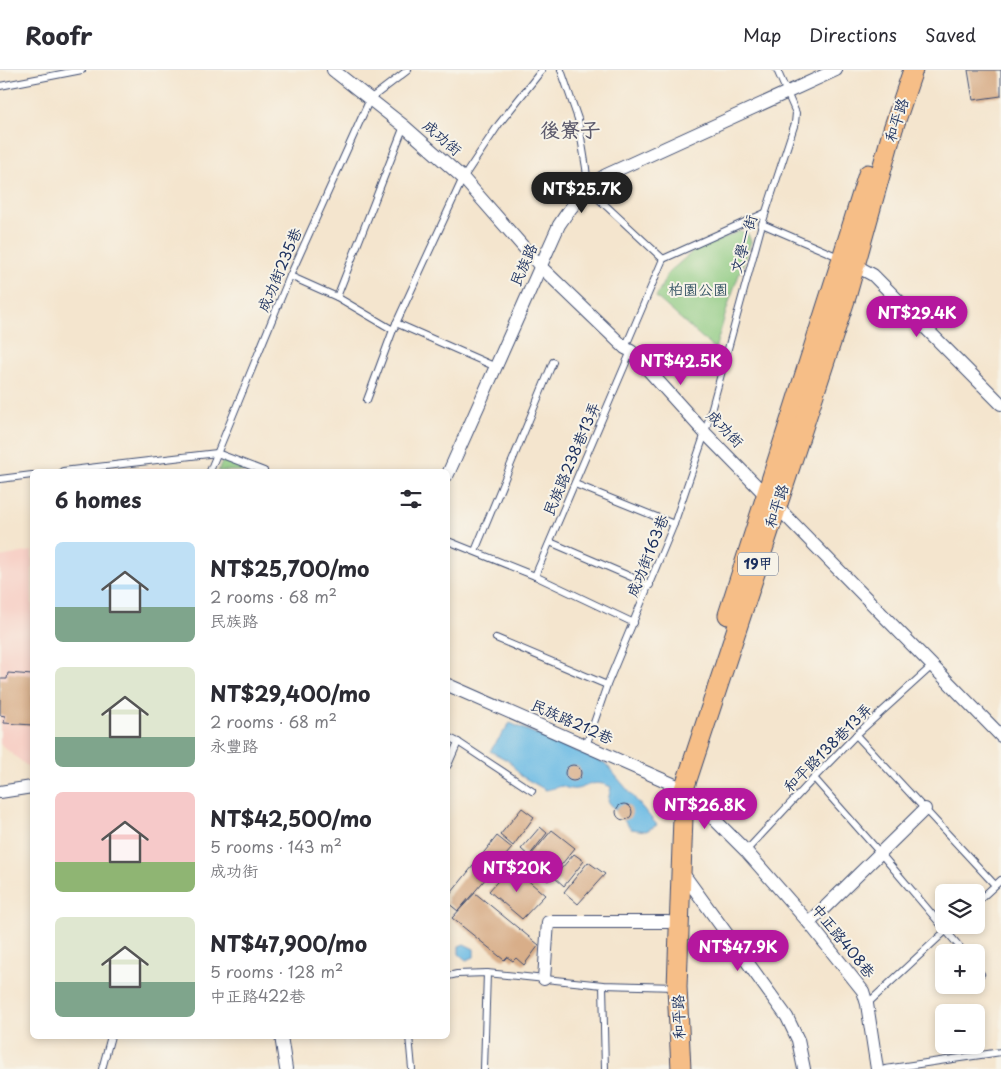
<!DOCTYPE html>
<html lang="en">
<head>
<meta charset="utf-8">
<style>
	body { margin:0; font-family:"Playpen Sans","LXGW WenKai TC",sans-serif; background:#f7f7f7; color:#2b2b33; height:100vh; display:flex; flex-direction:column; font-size:19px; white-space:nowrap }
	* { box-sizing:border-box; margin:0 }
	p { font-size:16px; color:#7c7c81 }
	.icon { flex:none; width:28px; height:28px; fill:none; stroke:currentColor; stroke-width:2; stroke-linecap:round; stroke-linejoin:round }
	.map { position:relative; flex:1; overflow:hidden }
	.panel { position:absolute; left:30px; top:399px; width:420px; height:570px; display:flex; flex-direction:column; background:#fff; border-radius:8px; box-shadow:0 2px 8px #0003 }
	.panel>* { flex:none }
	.fabs { position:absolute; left:935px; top:814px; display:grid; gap:10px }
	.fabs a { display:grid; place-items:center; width:50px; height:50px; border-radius:8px; background:#fff; box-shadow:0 2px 8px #0003; font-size:25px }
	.price { position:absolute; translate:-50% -42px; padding:0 11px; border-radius:18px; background:#b5179e; color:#fff; font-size:16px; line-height:32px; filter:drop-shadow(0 1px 2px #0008) }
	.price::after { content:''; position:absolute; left:50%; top:30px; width:15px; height:11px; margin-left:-8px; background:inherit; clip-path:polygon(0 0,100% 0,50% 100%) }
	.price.selected { background:#222; color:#fff }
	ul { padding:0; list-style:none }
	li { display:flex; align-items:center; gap:15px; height:125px; padding:0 25px }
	li span { display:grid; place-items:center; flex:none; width:140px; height:100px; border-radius:8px; color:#555 }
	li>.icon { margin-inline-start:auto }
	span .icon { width:60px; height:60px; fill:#fffc; stroke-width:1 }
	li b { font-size:21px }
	h2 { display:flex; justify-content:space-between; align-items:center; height:60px; padding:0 25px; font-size:21px }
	header { display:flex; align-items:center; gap:30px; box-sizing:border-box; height:70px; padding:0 25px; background:#fff; border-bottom:1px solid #e1e1e2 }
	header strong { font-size:24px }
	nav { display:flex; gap:28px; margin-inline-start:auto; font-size:18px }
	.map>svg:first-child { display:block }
	.built { fill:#f7d1c7 }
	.green { fill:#8bc97f; stroke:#537c6e }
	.water { fill:#69bae4; stroke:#4274a1 }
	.building { fill:#d8ae89 }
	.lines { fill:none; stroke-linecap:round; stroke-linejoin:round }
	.service-casing { stroke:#3c4a6f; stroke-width:8 }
	.minor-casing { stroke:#3c4a6f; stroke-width:14 }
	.primary-casing { stroke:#3c4a6f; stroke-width:21 }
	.service { stroke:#fff; stroke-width:6 }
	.minor { stroke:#fff; stroke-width:12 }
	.primary { stroke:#f6be87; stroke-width:19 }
	.labels { text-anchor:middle; stroke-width:4; stroke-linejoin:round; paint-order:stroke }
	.shield { fill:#f7f3e8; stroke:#5d6a87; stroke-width:1 }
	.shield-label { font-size:14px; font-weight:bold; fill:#1b2f5e }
	.street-label { font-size:15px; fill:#1b2f5e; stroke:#f7f3e8 }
	.park-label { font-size:15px; fill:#375666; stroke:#f7f3e8 }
	.district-label { font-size:20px; font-weight:bold; fill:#5d5b6d; stroke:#f7f3e8 }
</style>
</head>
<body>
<header>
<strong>Roofr</strong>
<nav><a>Map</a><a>Directions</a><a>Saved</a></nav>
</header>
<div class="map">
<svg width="1001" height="999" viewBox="0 0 1001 999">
	<rect width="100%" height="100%" fill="#f7f3e8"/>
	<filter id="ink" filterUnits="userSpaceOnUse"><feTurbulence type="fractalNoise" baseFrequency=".02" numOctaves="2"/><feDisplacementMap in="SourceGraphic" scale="10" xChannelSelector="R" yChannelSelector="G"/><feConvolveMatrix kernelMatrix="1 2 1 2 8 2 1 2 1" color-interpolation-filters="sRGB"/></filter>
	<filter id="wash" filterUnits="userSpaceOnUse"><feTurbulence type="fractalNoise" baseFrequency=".0096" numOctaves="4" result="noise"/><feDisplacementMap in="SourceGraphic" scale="20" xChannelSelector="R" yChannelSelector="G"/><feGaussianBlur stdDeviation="1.12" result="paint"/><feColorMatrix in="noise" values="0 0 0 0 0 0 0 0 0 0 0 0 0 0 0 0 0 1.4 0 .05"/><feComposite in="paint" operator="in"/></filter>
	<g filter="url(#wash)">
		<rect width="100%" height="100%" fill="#f4e5ce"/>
		<!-- built -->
		<g class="built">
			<path d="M169 397 170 401H120V399Z"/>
			<path d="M32 481V700L0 674V487Z"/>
		</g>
		<!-- green -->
		<g class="green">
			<path d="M740 161 748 164 751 172 730 229 715 279 656 227 668 203 692 182Z"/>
			<path d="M223 390 250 401H218Z"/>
		</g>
		<!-- water -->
		<g class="water">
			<path d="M510 653 605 693 657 755 646 761 631 759 608 731 611 717C586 705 584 727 562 716L546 720 521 706 509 691 490 681Z"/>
			<path d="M464 874 474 879V887L466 890 459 884V876Z"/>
		</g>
		<g id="blocks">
			<!-- building -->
			<g class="building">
				<path d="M968 0H1001V26L973 30Z"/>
				<path d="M8 603 32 605V655L4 653 5 646 0 645V609H7Z"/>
				<circle cx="573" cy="703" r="8"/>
				<circle cx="624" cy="742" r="8"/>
				<path d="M522 738 534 747 513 776 500 765Z"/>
				<path d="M540 757 547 763 529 786 521 779Z"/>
				<path d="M552 760 575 778 548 811 526 791Z"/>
				<path d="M497 766 512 778 458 841 448 833V827Z"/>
				<path d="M574 784 584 791 564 816 554 807Z"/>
				<path d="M588 792 605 804 578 834 564 822Z"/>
				<path d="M511 796 545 825 522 849 489 821Z"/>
				<path d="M475 823 539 875 524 895 516 888 513 891 507 887 504 890 452 848Z"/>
			</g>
		</g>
	</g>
	<g filter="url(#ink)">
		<use href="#blocks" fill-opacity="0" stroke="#3c4a6f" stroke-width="1"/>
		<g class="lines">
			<defs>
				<g id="service">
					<path d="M561 0 578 49 586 98 588 119 663 189 625 278"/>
					<path d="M0 16 82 0"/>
					<path d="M762 154 841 188"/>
					<path d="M663 189 765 143"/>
					<path d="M290 206 337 227 393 260"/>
					<path d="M337 227 404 56"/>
					<path d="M396 253 496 297"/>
					<path d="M367 330 393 260 463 108 499 54 542 0"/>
					<path d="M63 401 217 383 264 401"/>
					<path d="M210 401 290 206 370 29 408 0"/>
					<path d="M0 409 32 405"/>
					<path d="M575 414 674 454"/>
					<path d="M448 471 535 506 634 553"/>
					<path d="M550 472 650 515"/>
					<path d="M475 481 553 292"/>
					<path d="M535 506 631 281"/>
					<path d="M496 568 607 615"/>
					<path d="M856 665 995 815"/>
					<path d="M448 667 458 672 532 721"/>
					<path d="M586 676 607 615 674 454 705 363 762 154 795 53 796 43 777 0"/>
					<path d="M448 695 458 672"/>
					<path d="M814 708 881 784 964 882"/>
					<path d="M746 781 814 708 856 665 932 596"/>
					<path d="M976 833 1001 810"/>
					<path d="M976 898 981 904"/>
					<path d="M448 906 457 904 487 903 603 915 676 917"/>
					<path d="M603 915 605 999"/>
					<path d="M867 934 952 855"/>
					<path d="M409 966 412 999"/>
					<path d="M102 999 111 966"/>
					<path d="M484 999 487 903"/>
					<path d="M885 999 1001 982"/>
				</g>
				<g id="minor">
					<path d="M333 0 404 56 463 108 541 197 625 278 631 281 705 363 1001 666"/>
					<path d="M849 192 873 205 1001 334"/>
					<path d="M448 404 559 155C572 135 586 117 606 105L836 0"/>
					<path d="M448 615 684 719 746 781 809 853 863 921 867 934 877 999"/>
					<path d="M0 722 32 717"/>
					<path d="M682 802 787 947 798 970 804 999"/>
					<path d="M809 853 925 739"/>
					<path d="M544 909 548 852H668"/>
					<path d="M281 966 286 999"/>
				</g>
				<g id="primary">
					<path d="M728 545 842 188 868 104"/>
					<path d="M681 999 677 917 684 719 847 224 893 59 913 0"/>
				</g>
			</defs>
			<!-- service casing -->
			<use href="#service" class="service-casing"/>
			<!-- minor casing -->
			<use href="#minor" class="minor-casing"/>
			<!-- primary casing -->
			<use href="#primary" class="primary-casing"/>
			<!-- service -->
			<use href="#service" class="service"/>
			<!-- minor -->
			<use href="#minor" class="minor"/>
			<!-- primary -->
			<use href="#primary" class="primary"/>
		</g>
	</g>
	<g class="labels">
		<!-- shield labels -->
		<rect class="shield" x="738" y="482.5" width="40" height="23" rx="4"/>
		<g class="shield-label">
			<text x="758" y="499">19甲</text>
		</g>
		<!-- street labels -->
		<g class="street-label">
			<text transform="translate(897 50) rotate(-72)" y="5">和平路</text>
			<text transform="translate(442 68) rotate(41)" y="5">成功街</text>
			<text transform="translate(744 174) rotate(-74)" y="5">文學一街</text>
			<text transform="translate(524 195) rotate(-66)" y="5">民族路</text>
			<text transform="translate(280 200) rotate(-67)" y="5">成功街235巷</text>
			<text transform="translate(725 359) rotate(46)" y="5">成功街</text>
			<text transform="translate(572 389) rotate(-67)" y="5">民族路238巷13弄</text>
			<text transform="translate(777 436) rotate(-72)" y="5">和平路</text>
			<text transform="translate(648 486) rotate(-68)" y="5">成功街163巷</text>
			<text transform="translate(572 652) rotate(24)" y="5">民族路212巷</text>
			<text transform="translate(828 678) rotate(-45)" y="5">和平路138巷13弄</text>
			<text transform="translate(843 871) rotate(51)" y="5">中正路408巷</text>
			<text transform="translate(679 947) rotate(-92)" y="5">和平路</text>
		</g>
		<!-- park labels -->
		<g class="park-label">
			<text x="698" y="225">柏園公園</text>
		</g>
		<!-- district labels -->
		<g class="district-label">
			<text x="570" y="67">後寮子</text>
		</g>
	</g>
</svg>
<div class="fabs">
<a><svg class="icon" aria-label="layers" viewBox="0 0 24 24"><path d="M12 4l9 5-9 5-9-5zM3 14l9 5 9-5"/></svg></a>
<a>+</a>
<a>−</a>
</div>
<b class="price selected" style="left:582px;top:144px">NT$25.7K</b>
<b class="price" style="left:917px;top:268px">NT$29.4K</b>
<b class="price" style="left:681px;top:316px">NT$42.5K</b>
<b class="price" style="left:705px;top:760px">NT$26.8K</b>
<b class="price" style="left:517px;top:823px">NT$20K</b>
<b class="price" style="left:738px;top:902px">NT$47.9K</b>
<section class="panel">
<h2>6 homes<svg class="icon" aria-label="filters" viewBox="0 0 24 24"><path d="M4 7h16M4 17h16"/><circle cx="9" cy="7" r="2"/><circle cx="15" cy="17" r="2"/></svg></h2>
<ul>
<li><span style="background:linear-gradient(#bfe0f5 65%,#7fa58c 0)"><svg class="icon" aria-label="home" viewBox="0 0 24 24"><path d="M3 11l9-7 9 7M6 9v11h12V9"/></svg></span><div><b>NT$25,700/mo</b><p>2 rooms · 68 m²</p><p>民族路</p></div></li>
<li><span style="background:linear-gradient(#dfe7d0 70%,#7fa58c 0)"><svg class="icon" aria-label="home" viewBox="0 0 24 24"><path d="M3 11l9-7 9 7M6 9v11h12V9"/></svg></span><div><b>NT$29,400/mo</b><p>2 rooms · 68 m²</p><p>永豐路</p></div></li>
<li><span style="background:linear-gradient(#f6c9c9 70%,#8fb573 0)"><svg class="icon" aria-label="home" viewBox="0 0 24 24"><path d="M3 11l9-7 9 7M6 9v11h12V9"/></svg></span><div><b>NT$42,500/mo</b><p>5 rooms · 143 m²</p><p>成功街</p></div></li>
<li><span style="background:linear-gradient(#dfe7d0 65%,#7fa58c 0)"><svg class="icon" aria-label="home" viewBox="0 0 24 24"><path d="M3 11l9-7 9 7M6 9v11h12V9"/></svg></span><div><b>NT$47,900/mo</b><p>5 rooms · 128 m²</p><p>中正路422巷</p></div></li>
</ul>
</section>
</div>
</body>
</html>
